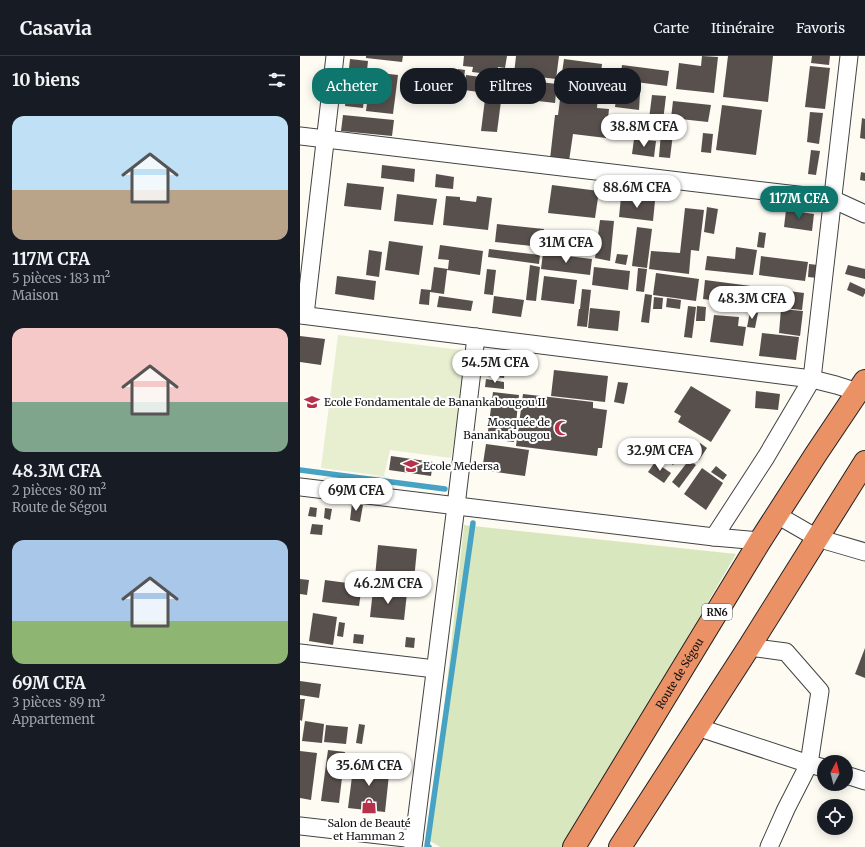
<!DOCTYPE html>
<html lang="fr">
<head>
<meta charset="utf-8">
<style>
	body { margin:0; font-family:Merriweather,serif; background:#242831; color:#f1f3f6; height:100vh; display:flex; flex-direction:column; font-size:15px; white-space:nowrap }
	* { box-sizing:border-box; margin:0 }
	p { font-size:13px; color:#9ea1a6 }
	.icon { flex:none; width:22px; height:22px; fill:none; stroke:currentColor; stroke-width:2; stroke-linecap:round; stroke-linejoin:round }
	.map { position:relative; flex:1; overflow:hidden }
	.panel { display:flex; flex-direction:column; background:#171b24; width:300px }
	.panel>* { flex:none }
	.banner { position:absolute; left:12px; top:12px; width:380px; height:36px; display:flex; gap:8px }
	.needle { width:26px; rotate:7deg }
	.tools { position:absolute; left:517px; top:699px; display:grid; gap:8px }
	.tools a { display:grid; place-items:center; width:36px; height:36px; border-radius:50%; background:#171b24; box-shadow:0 2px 10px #0003; font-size:20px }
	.price { position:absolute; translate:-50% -34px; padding:0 9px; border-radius:14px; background:#fff; color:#222; font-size:13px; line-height:26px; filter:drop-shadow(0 1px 2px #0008) }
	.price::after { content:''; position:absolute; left:50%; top:24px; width:12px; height:9px; margin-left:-6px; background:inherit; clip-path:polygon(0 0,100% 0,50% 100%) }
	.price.current { background:#0f766e; color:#fff }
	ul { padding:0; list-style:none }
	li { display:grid; align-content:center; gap:8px; height:212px; padding:0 12px }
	li span { display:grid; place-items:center; height:124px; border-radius:12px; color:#555 }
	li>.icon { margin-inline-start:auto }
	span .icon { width:72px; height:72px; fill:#fffc; stroke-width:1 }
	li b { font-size:17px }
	h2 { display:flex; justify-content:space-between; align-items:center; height:48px; padding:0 12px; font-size:17px }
	.pill { padding:0 14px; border-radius:16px; background:#171b24; box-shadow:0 2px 10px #0003; font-size:14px; line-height:36px }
	.pill.current { background:#0f766e; color:#fff }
	header { display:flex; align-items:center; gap:24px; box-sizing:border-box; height:56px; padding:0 20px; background:#171b24; border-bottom:1px solid #363941 }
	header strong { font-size:19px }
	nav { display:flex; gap:22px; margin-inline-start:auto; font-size:14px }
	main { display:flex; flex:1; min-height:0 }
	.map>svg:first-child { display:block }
	.green { fill:#d9e7be }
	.pitch { fill:#e8efd0 }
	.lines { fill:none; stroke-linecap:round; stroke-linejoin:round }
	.stream { stroke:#47a2c4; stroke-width:5.5 }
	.building { fill:#58504d }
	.minor-casing { stroke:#434343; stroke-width:19 }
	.highway-casing { stroke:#212121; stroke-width:24 }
	.minor { stroke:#fff; stroke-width:17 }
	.highway { stroke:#ea9166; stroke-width:22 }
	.labels { text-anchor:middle; stroke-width:4; stroke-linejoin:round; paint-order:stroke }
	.shield { fill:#fff; stroke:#585858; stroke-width:1 }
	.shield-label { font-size:10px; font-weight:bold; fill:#101010 }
	.poi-label { font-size:11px; fill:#101010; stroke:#fff; text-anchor:start }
	.street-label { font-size:11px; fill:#101010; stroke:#fff }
</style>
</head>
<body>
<header>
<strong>Casavia</strong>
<nav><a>Carte</a><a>Itinéraire</a><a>Favoris</a></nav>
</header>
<main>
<section class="panel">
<h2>10 biens<svg class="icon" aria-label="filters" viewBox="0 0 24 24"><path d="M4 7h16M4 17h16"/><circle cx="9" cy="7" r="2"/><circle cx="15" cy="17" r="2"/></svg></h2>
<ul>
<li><span style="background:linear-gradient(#bfe0f5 60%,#b9a48a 0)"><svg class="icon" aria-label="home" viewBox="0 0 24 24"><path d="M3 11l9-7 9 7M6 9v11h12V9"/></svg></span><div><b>117M CFA</b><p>5 pièces · 183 m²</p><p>Maison</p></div></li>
<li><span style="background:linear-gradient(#f6c9c9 60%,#7fa58c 0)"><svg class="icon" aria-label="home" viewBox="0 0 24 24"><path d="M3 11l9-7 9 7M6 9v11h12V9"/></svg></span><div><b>48.3M CFA</b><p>2 pièces · 80 m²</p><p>Route de Ségou</p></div></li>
<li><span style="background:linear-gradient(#a9c7e8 65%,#8fb573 0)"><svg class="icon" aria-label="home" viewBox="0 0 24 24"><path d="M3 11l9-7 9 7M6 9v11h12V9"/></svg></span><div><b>69M CFA</b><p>3 pièces · 89 m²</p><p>Appartement</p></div></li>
</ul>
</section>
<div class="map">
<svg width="565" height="791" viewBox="0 0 565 791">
	<rect width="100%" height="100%" fill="#fefbf3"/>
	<!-- green -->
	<path class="green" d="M164 469 436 498 266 791H140L130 785Z"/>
	<!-- pitch -->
	<path class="pitch" d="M38 279 170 295 151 402 90 394 84 420 21 412Z"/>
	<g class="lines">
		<!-- stream -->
		<g class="stream">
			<path d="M0 414 145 433"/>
			<path d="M129 791 127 790 173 467"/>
		</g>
	</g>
	<!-- building -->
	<g class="building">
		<path d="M66 0H103L102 6 66 2Z"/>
		<path d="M164 0H207L205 12 198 11 197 19 172 16 173 11 163 10Z"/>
		<path d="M216 0H259L256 23 214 18Z"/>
		<path d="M402 0 418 1 414 37 376 33 379 7 401 10Z"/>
		<path d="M428 0H473L468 46 423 41Z"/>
		<path d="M512 0H530L529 9 511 7Z"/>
		<path d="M50 3 68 5 63 52 45 50Z"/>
		<path d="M264 3 302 8 300 29 261 24Z"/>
		<path d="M322 9 369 15 367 30 320 24Z"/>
		<path d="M510 10 530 12 525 53 505 51Z"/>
		<path d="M158 13 165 14 162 38 155 37Z"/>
		<path d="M71 16 98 19 93 58 66 55Z"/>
		<path d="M108 16 152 22 149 48 105 43Z"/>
		<path d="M166 19 203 24 201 39 164 34Z"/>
		<path d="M223 24 257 28 255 47 221 43Z"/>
		<path d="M317 34 340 37 339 54 315 51Z"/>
		<path d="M261 36 298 40 297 52 309 53 306 82 273 78 269 105 250 103 255 59H258Z"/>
		<path d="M352 39 366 40 363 65 349 63Z"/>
		<path d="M185 43 201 45 197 76 181 75Z"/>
		<path d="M373 45 411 49 408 66 371 62Z"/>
		<path d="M422 49 462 54 456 99 416 94Z"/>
		<path d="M510 56 523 57 519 88 507 86Z"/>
		<path d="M43 59 94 64 92 80 41 75Z"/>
		<path d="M562 62 565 63V83L560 82Z"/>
		<path d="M361 77 373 78 370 102 359 101Z"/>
		<path d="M403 77 413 78 411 97 401 96Z"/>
		<path d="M334 83 356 85 354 101 332 98Z"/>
		<path d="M511 94 520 95 516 119 508 118Z"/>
		<path d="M82 109 115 113 114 126 81 122Z"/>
		<path d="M561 116 565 117V125L560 124Z"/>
		<path d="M136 118 154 121 153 133 135 131Z"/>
		<path d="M47 127 84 131 81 154 44 150Z"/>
		<path d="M252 129 299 135 295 162 248 157Z"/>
		<path d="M97 138 137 143 133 169 94 165Z"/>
		<path d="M146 140 160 141V144L176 146 177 140 192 142 188 174 143 169Z"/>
		<path d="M321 141 355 145 353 165 319 161Z"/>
		<path d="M407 151 418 153 414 178 404 176Z"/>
		<path d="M385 152 404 154 399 195 391 194 389 218 349 213 351 195 380 197Z"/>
		<path d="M486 154 514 158 512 175 484 171Z"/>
		<path d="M300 164 314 165 310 205 295 202Z"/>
		<path d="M197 168 244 173 242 191 195 186Z"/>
		<path d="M337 171 352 173 347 212 332 210Z"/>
		<path d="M248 175 295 181 293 199 245 193Z"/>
		<path d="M459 176 466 177 464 192 457 191Z"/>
		<path d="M89 185 123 190 119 219 85 214Z"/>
		<path d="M140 189 183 195 180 219 147 214 144 238 130 236 129 249 119 248 121 233 131 234 134 211 148 213 149 204 138 203Z"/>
		<path d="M436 191 457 194 453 219 405 214 407 200 435 203Z"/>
		<path d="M189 193 240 199 239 208 188 201Z"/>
		<path d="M69 194 82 196 79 221 66 219Z"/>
		<path d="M243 197 292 203 290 219 241 213Z"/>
		<path d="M317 198 328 199 326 209 315 207Z"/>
		<path d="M461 200 508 206 505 225 459 219Z"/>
		<path d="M509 208 518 209 517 222 508 221Z"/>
		<path d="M230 209 240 211 236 245 226 244Z"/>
		<path d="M548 209 565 213V223L545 218Z"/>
		<path d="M294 211 330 215 328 234 292 229Z"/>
		<path d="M338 212 347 213 344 236 336 235Z"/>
		<path d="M187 213 196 214 193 239 184 238Z"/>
		<path d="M356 217 399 223 396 245 353 239Z"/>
		<path d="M37 220 76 225 74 244 35 238Z"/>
		<path d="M244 220 277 224 274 248 241 244Z"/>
		<path d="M405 224 451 230 449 249 403 243Z"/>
		<path d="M550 226 565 233V237L563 241 547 234Z"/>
		<path d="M458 231 504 237 502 254 455 249Z"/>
		<path d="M282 233 291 234 287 271 277 270 279 253H280Z"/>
		<path d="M345 238 352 239 349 267 341 266Z"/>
		<path d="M139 240 173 245 171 255 137 251Z"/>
		<path d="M194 240 224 244 221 261 192 257Z"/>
		<path d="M354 241 363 242 362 253H353Z"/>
		<path d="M367 242 381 244 380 253 366 251Z"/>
		<path d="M388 250 396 251 392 282 384 281Z"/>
		<path d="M397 250 406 251 405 265H396Z"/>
		<path d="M290 252 320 255 318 275 288 272Z"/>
		<path d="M481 253 503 255 500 280 479 277Z"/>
		<path d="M450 256 458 257 455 272 447 271Z"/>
		<path d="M414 259 439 261 438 270 446 271 443 290 410 286Z"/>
		<path d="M462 277 499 281 496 304 459 300Z"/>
		<path d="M0 280 25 283 21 309 0 306Z"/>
		<path d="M190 295 206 296 205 304 189 302Z"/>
		<path d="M189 306 206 309 204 322 187 320Z"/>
		<path d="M254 314 308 320 305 346 251 340Z"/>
		<path d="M186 323 204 326V333L185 331Z"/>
		<path d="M318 326 328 327 324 348 314 346Z"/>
		<path d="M391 330 431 354 411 386 378 366 381 360 374 356Z"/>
		<path d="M456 335 480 338 478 354 455 352Z"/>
		<path d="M193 336 219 339 214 386 187 383Z"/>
		<path d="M223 338 293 346V352L307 354 302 392H298L297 400 216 390Z"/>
		<path d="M366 385 377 393 375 396 380 400 373 409 354 394 361 386 364 388Z"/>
		<path d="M400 387 407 392 399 404 392 399Z"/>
		<path d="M186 388 229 394 225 420 182 414Z"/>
		<path d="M91 400 133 406 131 420 89 414Z"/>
		<path d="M389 404 396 409 379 432 372 426Z"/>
		<path d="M355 406 371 417 364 427 348 416Z"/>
		<path d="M416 410 427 419 423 424 411 416Z"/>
		<path d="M402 412 423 427 406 454 384 438Z"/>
		<path d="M52 447 63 449 60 466 50 464Z"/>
		<path d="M10 451 17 452 16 461 8 460Z"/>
		<path d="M25 452 32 453 30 464 24 462Z"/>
		<path d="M12 468 23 469 22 479 10 478Z"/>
		<path d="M78 489 117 493 114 524 75 521Z"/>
		<path d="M0 523 9 524 7 539 0 538Z"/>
		<path d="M25 524 62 529 59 550 22 546Z"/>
		<path d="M73 534 107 537 104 564 70 561Z"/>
		<path d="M13 557 37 561 33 589 9 585Z"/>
		<path d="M39 566 45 567 43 581 37 580Z"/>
		<path d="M54 578 64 579 63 588 53 587Z"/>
		<path d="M106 581 115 582 114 592 105 591Z"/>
		<path d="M565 592V622L555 618Z"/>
		<path d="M0 625 21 628 19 642 0 639Z"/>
		<path d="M0 643H5L2 665 0 664Z"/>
		<path d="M5 665 24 668 22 687 2 685Z"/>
		<path d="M59 668 65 669 62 688 56 687Z"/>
		<path d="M26 669 48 671 46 688 24 686Z"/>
		<path d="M28 694 45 696 39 747 21 745Z"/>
		<path d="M0 695 17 697 11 744 0 742Z"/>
		<path d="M54 705 90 709 85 756 48 752Z"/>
	</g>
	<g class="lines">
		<defs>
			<g id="minor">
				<path d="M0 80 532 143 565 158"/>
				<path d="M0 259 512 323 536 329 558 336"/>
				<path d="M5 259 35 0"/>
				<path d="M0 431 414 481 460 485"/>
				<path d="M477 459 517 482 565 496"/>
				<path d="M414 481 466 401 512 323 549 0"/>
				<path d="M449 591 486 596 520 635 509 708 524 712"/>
				<path d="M0 597 135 613"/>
				<path d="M397 671 509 708 486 753 469 791"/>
				<path d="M546 719 565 725"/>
				<path d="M0 770 114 783"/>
				<path d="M113 791 156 450 176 281"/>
			</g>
			<g id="highway">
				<path id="s1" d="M274 791 460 485 516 398 565 325"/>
				<path d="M320 791 449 591 565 406"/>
			</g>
		</defs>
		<!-- minor casing -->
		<use href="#minor" class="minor-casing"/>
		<!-- highway casing -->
		<use href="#highway" class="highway-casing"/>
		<!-- minor -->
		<use href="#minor" class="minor"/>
		<!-- highway -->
		<use href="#highway" class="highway"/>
	</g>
	<!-- icons -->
	<defs>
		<symbol id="school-bare" viewBox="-9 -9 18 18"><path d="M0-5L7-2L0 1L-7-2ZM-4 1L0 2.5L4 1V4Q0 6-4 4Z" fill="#b73148" stroke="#fff" stroke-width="2.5" paint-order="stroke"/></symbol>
		<symbol id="mosque-bare" viewBox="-9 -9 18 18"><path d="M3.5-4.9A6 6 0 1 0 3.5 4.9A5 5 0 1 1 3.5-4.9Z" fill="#b73148" stroke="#fff" stroke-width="2.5" paint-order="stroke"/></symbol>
		<symbol id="shop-bare" viewBox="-9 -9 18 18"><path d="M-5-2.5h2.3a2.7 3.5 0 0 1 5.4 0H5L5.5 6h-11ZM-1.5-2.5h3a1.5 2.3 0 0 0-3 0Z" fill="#b73148" stroke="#fff" stroke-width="2.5" paint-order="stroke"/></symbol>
	</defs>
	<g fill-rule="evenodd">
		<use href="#school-bare" x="1" y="335" width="22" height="22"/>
		<use href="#mosque-bare" x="251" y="361" width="22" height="22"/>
		<use href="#school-bare" x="100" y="399" width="22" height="22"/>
		<use href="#shop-bare" x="58" y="739" width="22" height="22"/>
	</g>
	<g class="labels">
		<!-- shield labels -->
		<rect class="shield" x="402" y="548" width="30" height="16" rx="3"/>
		<g class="shield-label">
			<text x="417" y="560">RN6</text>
		</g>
		<!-- poi labels -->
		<g class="poi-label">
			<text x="24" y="350">Ecole Fondamentale de Banankabougou II</text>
			<text x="250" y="370" text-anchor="end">Mosquée de<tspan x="250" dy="13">Banankabougou</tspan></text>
			<text x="123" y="414">Ecole Medersa</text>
			<text x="69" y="771" text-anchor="middle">Salon de Beauté<tspan x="69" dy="13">et Hamman 2</tspan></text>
		</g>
		<!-- street labels -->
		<g class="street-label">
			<text dy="4" stroke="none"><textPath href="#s1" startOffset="203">Route de Ségou</textPath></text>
		</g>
	</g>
</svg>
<div class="tools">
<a><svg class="needle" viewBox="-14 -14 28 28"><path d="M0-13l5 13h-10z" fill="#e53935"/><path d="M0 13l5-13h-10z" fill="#9ea1a6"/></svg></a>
<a><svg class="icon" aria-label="locate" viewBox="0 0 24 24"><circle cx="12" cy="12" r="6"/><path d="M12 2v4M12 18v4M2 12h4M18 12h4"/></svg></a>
</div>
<b class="price" style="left:344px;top:92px">38.8M CFA</b>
<b class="price" style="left:337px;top:153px">88.6M CFA</b>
<b class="price current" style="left:499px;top:164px">117M CFA</b>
<b class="price" style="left:266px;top:208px">31M CFA</b>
<b class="price" style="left:452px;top:264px">48.3M CFA</b>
<b class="price" style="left:195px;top:328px">54.5M CFA</b>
<b class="price" style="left:360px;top:416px">32.9M CFA</b>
<b class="price" style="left:56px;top:456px">69M CFA</b>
<b class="price" style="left:88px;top:549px">46.2M CFA</b>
<b class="price" style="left:69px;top:731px">35.6M CFA</b>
<div class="banner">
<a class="pill current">Acheter</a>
<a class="pill">Louer</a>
<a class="pill">Filtres</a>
<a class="pill">Nouveau</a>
</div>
</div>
</main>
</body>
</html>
